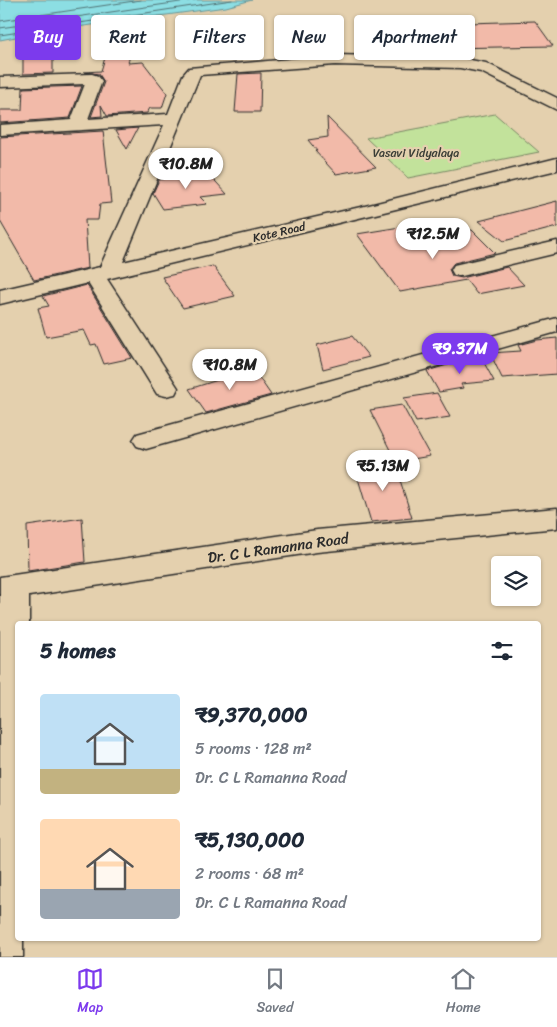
<!DOCTYPE html>
<html lang="en">
<head>
<meta charset="utf-8">
<style>
	body { margin:0; font-family:Sriracha,sans-serif; background:#f6f6f7; color:#1f2937; height:100vh; display:flex; flex-direction:column; font-size:19px; white-space:nowrap }
	* { box-sizing:border-box; margin:0 }
	p { font-size:16px; color:#747a83 }
	.icon { flex:none; width:28px; height:28px; fill:none; stroke:currentColor; stroke-width:2; stroke-linecap:round; stroke-linejoin:round }
	.map { position:relative; flex:1; overflow:hidden }
	.panel { position:absolute; left:15px; top:621px; width:526px; height:320px; display:flex; flex-direction:column; background:#fff; border-radius:5px; box-shadow:0 1px 4px #0004 }
	.panel>* { flex:none }
	.hud { position:absolute; left:15px; top:15px; width:528px; height:45px; display:flex; gap:10px }
	.controls { position:absolute; left:491px; top:556px; display:grid; gap:10px }
	.controls a { display:grid; place-items:center; width:50px; height:50px; border-radius:5px; background:#fff; box-shadow:0 1px 4px #0004; font-size:25px }
	.price { position:absolute; translate:-50% -42px; padding:0 11px; border-radius:18px; background:#fff; color:#222; font-size:16px; line-height:32px; filter:drop-shadow(0 1px 2px #0008) }
	.price::after { content:''; position:absolute; left:50%; top:30px; width:15px; height:11px; margin-left:-8px; background:inherit; clip-path:polygon(0 0,100% 0,50% 100%) }
	.price.current { background:#7c3aed; color:#fff }
	ul { padding:0; list-style:none }
	li { display:flex; align-items:center; gap:15px; height:125px; padding:0 25px }
	li span { display:grid; place-items:center; flex:none; width:140px; height:100px; border-radius:5px; color:#555 }
	li>.icon { margin-inline-start:auto }
	span .icon { width:60px; height:60px; fill:#fffc; stroke-width:1 }
	li b { font-size:21px }
	h2 { display:flex; justify-content:space-between; align-items:center; height:60px; padding:0 25px; font-size:21px }
	.chip { padding:0 18px; border-radius:5px; background:#fff; box-shadow:0 1px 4px #0004; font-size:18px; line-height:45px }
	.chip.current { background:#7c3aed; color:#fff }
	.tab-bar { display:flex; justify-content:space-around; align-items:center; height:70px; border-top:1px solid #e0e1e3; background:#fff; font-size:14px; color:#747a83 }
	.tab-bar a { display:grid; justify-items:center; gap:2px }
	.tab-bar .current { color:#7c3aed }
	.map>svg:first-child { display:block }
	.green { fill:#c2e29b; stroke:#768663 }
	.water { fill:#8cdee3; stroke:#659699 }
	.lines { fill:none; stroke-linecap:round; stroke-linejoin:round }
	.shore { stroke:#527375; stroke-width:1 }
	.building { fill:#f2baa9; stroke:#2b2b2b }
	.minor-casing { stroke:#2b2b2b; stroke-width:3 }
	.minor { fill:#e4d0ae; fill-rule:evenodd }
	.labels { text-anchor:middle; stroke-width:4.5; stroke-linejoin:round; paint-order:stroke }
	.far-park-label { font-size:12px; fill:#3a3d36; stroke:#e4d0ae }
	.far-street-label { font-size:12px; fill:#2b2b2b; stroke:#e4d0ae }
	.street-label { font-size:15px; fill:#2b2b2b; stroke:#e4d0ae }
</style>
</head>
<body>
<div class="map">
<svg width="557" height="957" viewBox="0 0 557 957">
	<rect width="100%" height="100%" fill="#e4d0ae"/>
	<filter id="ink" filterUnits="userSpaceOnUse"><feTurbulence type="fractalNoise" baseFrequency=".02" numOctaves="2"/><feDisplacementMap in="SourceGraphic" scale="10" xChannelSelector="R" yChannelSelector="G"/><feConvolveMatrix kernelMatrix="1 2 1 2 8 2 1 2 1" color-interpolation-filters="sRGB"/></filter>
	<g filter="url(#ink)">
		<!-- green -->
		<path class="green" d="M495 114 539 152 408 178 366 138Z"/>
		<!-- water -->
		<path class="water" d="M0 0H252L226 7 47 31 0 40Z"/>
		<g class="lines">
			<!-- shore -->
			<g class="shore">
				<path d="M0 21 141 0"/>
				<path d="M0 28 194 0"/>
				<path d="M0 35 232 0"/>
			</g>
		</g>
		<!-- building -->
		<g class="building">
			<path d="M535 21 553 46 447 48 435 24Z"/>
			<path d="M107 51H131L128 63 143 62 167 93 162 108H150L147 113 107 116 101 105 102 116 91 117 104 82 99 74 84 72 101 71Z"/>
			<path d="M53 56V73L23 74V58Z"/>
			<path d="M261 73 260 112H235L238 74Z"/>
			<path d="M82 86 70 118 0 123V110H22L23 88Z"/>
			<path d="M327 117 376 167 336 174 315 151H317L308 140 328 137Z"/>
			<path d="M138 128 127 149 116 130Z"/>
			<path d="M103 131 111 203 100 204 98 220H85L88 268 34 280 0 221V137Z"/>
			<path d="M205 170 227 194 200 197 207 204 163 209 153 193 159 180Z"/>
			<path d="M557 201V227L504 241 479 221Z"/>
			<path d="M400 227 413 243 472 230 495 253 454 263 449 269 452 276 462 278 507 267 524 285 477 294 466 280 400 292 357 234Z"/>
			<path d="M213 266 235 296 183 308 162 277Z"/>
			<path d="M87 285 132 358 104 364 96 344 91 345 84 330 46 337 38 308 49 306 43 296Z"/>
			<path d="M352 336 369 357 323 369 317 345Z"/>
			<path d="M557 338V374L502 378 490 353 521 351 518 345 537 340Z"/>
			<path d="M482 359 494 381 461 384 463 388 439 392 427 371 461 361Z"/>
			<path d="M253 369 271 395 206 413 189 389Z"/>
			<path d="M437 393 450 417 416 422 404 398Z"/>
			<path d="M402 405 430 456 396 462 370 410Z"/>
			<path d="M394 461 412 518 371 522 354 465Z"/>
			<path d="M82 518 85 562 28 571 27 526Z"/>
		</g>
		<g class="lines">
			<defs>
				<g id="minor">
					<path d="M335 55 460 58 486 63 557 98V110L481 72 460 68 335 65 200 75 123 262 365 206 557 158V170L107 279 178 388 175 394 166 396 157 394 88 283 0 304V290L100 267 164 125 0 135V125L71 120 85 84 0 87V77L92 74 98 76 102 81 88 119 168 114 183 75 189 68Z"/>
					<path d="M557 241V253L462 276 454 275 451 270 454 265Z"/>
					<path d="M557 318V332L146 449 137 446 133 440 137 434Z"/>
					<path d="M557 508V528L317 552 29 596V624H18V939H23V957H0V577L317 530Z"/>
				</g>
			</defs>
			<!-- minor casing -->
			<use href="#minor" class="minor-casing"/>
			<!-- minor -->
			<use href="#minor" class="minor"/>
		</g>
	</g>
	<g class="labels">
		<!-- far-park labels -->
		<g class="far-park-label">
			<text x="416" y="157">Vasavi Vidyalaya</text>
		</g>
		<!-- far-street labels -->
		<g class="far-street-label">
			<text transform="translate(279 232) rotate(-13)" y="4">Kote Road</text>
		</g>
		<!-- street labels -->
		<g class="street-label">
			<text transform="translate(278 548) rotate(-8)" y="5">Dr. C L Ramanna Road</text>
		</g>
	</g>
</svg>
<div class="controls">
<a><svg class="icon" aria-label="layers" viewBox="0 0 24 24"><path d="M12 4l9 5-9 5-9-5zM3 14l9 5 9-5"/></svg></a>
</div>
<b class="price" style="left:186px;top:190px">₹10.8M</b>
<b class="price" style="left:433px;top:260px">₹12.5M</b>
<b class="price current" style="left:460px;top:375px">₹9.37M</b>
<b class="price" style="left:230px;top:391px">₹10.8M</b>
<b class="price" style="left:383px;top:492px">₹5.13M</b>
<div class="hud">
<a class="chip current">Buy</a>
<a class="chip">Rent</a>
<a class="chip">Filters</a>
<a class="chip">New</a>
<a class="chip">Apartment</a>
</div>
<section class="panel">
<h2>5 homes<svg class="icon" aria-label="filters" viewBox="0 0 24 24"><path d="M4 7h16M4 17h16"/><circle cx="9" cy="7" r="2"/><circle cx="15" cy="17" r="2"/></svg></h2>
<ul>
<li><span style="background:linear-gradient(#bfe0f5 75%,#c2b280 0)"><svg class="icon" aria-label="home" viewBox="0 0 24 24"><path d="M3 11l9-7 9 7M6 9v11h12V9"/></svg></span><div><b>₹9,370,000</b><p>5 rooms · 128 m²</p><p>Dr. C L Ramanna Road</p></div></li>
<li><span style="background:linear-gradient(#ffd9b3 70%,#9aa5b1 0)"><svg class="icon" aria-label="home" viewBox="0 0 24 24"><path d="M3 11l9-7 9 7M6 9v11h12V9"/></svg></span><div><b>₹5,130,000</b><p>2 rooms · 68 m²</p><p>Dr. C L Ramanna Road</p></div></li>
</ul>
</section>
</div>
<nav class="tab-bar">
<a class="current"><svg class="icon" aria-label="map" viewBox="0 0 24 24"><path d="M3 6l6-2 6 2 6-2v14l-6 2-6-2-6 2zM9 4v14M15 6v14"/></svg>Map</a>
<a><svg class="icon" aria-label="saved" viewBox="0 0 24 24"><path d="M7 4h10v16l-5-4-5 4z"/></svg>Saved</a>
<a><svg class="icon" aria-label="home" viewBox="0 0 24 24"><path d="M3 11l9-7 9 7M6 9v11h12V9"/></svg>Home</a>
</nav>
</body>
</html>
